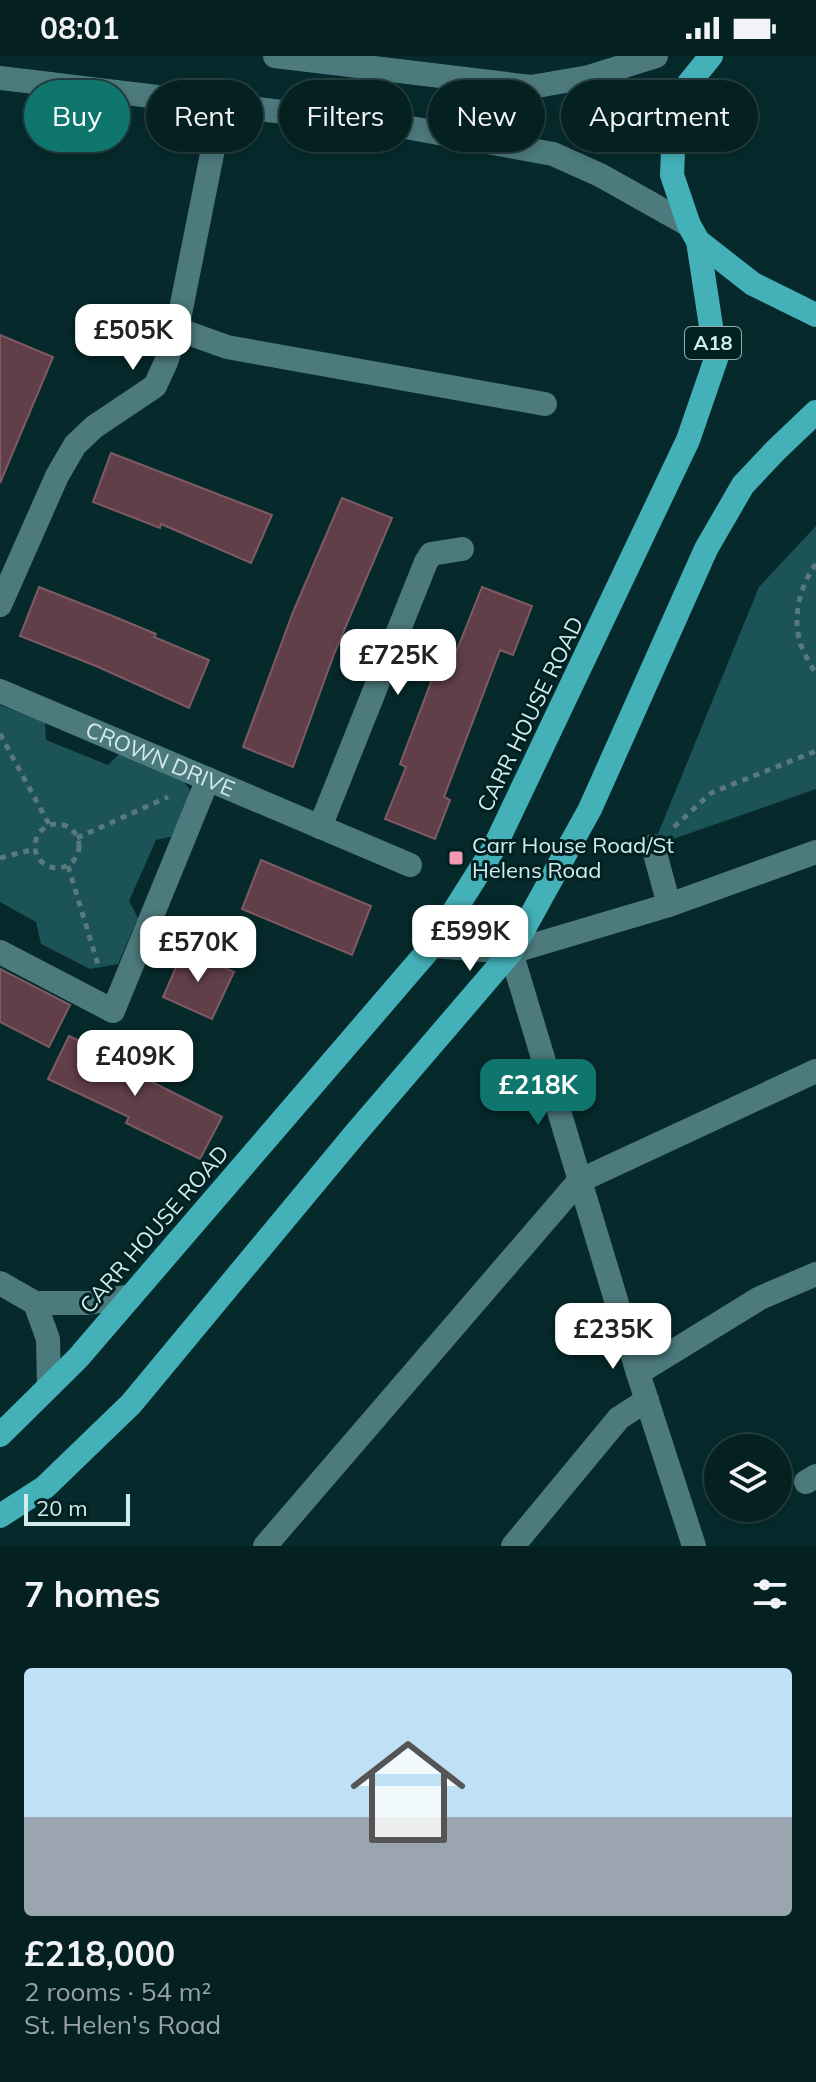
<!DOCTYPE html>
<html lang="en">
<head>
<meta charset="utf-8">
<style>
	body { margin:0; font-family:Mulish,sans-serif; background:#0d282a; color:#f1f3f6; height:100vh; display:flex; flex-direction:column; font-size:30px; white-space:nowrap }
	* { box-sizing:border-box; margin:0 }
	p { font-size:26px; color:#97a3a5 }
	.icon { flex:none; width:44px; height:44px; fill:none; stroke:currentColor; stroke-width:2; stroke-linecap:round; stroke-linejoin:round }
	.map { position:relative; height:1490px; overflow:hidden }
	.panel { display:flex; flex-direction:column; background:#042021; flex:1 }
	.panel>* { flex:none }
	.hud { position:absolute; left:24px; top:24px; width:768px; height:72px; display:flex; gap:16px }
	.controls { position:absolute; left:704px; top:1378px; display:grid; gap:16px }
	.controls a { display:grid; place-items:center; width:88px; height:88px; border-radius:50%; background:#042021; box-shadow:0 4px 12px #0003,0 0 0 2px #253e3f; font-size:40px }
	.scale { position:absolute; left:24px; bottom:20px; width:106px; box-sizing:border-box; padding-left:8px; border:4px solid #d3ebec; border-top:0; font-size:22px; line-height:28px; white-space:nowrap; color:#d3ebec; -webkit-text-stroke:6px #002022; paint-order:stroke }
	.price { position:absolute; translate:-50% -68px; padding:0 18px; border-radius:16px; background:#fff; color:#222; font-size:26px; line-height:52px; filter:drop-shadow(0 2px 4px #0008) }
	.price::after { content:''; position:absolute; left:50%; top:48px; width:24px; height:18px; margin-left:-12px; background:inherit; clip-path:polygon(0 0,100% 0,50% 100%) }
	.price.active { background:#0f766e; color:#fff }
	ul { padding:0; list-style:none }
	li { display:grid; align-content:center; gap:16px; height:424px; padding:0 24px }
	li+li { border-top:2px solid #253e3f }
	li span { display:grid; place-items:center; height:248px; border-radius:8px; color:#555 }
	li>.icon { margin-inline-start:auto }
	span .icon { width:144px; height:144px; fill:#fffc; stroke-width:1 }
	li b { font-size:34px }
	h2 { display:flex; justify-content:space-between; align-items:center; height:96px; padding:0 24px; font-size:34px }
	.pill { padding:0 28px; border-radius:36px; background:#042021; box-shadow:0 4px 12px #0003,0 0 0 2px #253e3f; font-size:28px; line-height:72px }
	.pill.active { background:#0f766e; color:#fff }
	.status { display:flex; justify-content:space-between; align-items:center; height:56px; padding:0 40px; background:#042021; direction:ltr }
	.status svg { height:22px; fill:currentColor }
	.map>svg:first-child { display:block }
	.green { fill:#1b5356 }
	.building { fill:#613f48; stroke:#7e5a63; stroke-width:2 }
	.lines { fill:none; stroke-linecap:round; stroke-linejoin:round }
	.path { stroke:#5a797b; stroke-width:5; stroke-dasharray:6 6; stroke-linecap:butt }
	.minor { stroke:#4d7a7d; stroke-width:24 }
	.highway { stroke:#44b1b8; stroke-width:24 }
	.poi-dot { fill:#f19ab2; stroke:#002022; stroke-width:3 }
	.labels { text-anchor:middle; stroke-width:6; stroke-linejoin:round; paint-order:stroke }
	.shield { fill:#002022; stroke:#94aeaf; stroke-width:2 }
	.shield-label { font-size:20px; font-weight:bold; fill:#d3ebec }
	.street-label { font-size:22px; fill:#d3ebec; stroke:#002022 }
	.poi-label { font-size:22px; fill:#d3ebec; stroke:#002022; text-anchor:start }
</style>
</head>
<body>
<div class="status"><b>08:01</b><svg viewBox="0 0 49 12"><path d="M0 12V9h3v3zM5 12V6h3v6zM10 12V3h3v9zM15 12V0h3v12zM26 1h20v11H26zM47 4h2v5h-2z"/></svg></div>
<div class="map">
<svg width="816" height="1490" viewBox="0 0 816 1490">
	<rect width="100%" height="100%" fill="#062a2c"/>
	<!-- green -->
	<g class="green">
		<path d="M816 470V733L653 790 759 531Z"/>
		<path d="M0 649 45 666 46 684 108 709 122 695 181 721 191 736 174 780 156 784 129 845 138 862 118 908 90 913 41 888 36 866 0 846Z"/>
	</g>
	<!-- building -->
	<g class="building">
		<path d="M0 279 53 301 0 427Z"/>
		<path d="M111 397 272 459 251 507 161 468 160 472 93 446Z"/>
		<path d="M342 442 392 462 334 598 293 711 243 691 293 556Z"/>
		<path d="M39 531 115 561 156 578 154 581 209 604 189 652 96 610 20 580Z"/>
		<path d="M482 531 532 550 513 599 500 594 444 741 450 744 435 783 385 763 406 711 400 708 445 589 457 594Z"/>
		<path d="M261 804 371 850 352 899 242 853Z"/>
		<path d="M184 893 234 916 212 963 163 941Z"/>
		<path d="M0 913 70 949 49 991 0 966Z"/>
		<path d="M69 980 129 1008 126 1013 222 1061 200 1103 126 1067 129 1061 48 1023Z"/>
	</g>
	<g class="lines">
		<!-- path -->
		<g class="path">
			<path d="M816 508C801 528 793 558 799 582 801 594 810 607 816 618"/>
			<path d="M0 678 50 770"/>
			<circle cx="57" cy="790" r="22"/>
			<path d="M674 771 711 737 816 695"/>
			<path d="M77 782 168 741"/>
			<path d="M0 802 35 793"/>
			<path d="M68 810 99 912"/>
		</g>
		<!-- minor -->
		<g class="minor">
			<path d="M275 0 531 31 589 21 656 0"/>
			<path d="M0 22 400 70 553 98 600 119 689 169"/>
			<path d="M177 273 227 291 545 348"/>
			<path d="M0 549 57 420 75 389 94 371 155 330 166 306 177 273 222 48"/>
			<path id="s1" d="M0 635 410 809"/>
			<path d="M320 771 426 506 431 498 462 493"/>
			<path d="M653 790 669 849"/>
			<path d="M432 890 511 896 669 849 816 796"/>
			<path d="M0 896 113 955 208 723"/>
			<path d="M511 896 638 1317 694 1490"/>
			<path d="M0 1227 35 1247H88L131 1240"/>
			<path d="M35 1247 48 1283 49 1330"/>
			<path d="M638 1317 760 1242 816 1218"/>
			<path d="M806 1426 816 1420"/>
			<path d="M265 1490 579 1125 816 1015"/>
			<path d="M513 1490 619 1362 647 1344"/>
		</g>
		<!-- highway -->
		<g class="highway">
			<path d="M711 0 689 27 674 72 672 119 689 169 698 185 753 228 816 259"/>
			<path d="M0 1379 78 1302 432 890 494 792 688 384 716 303 698 185"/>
			<path d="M0 1460 45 1431 131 1348 355 1078 511 896 590 753 706 493 743 429 776 394 816 356"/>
		</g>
	</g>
	<!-- markers -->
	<rect class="poi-dot" x="448" y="794" width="16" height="16" rx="4"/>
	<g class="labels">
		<!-- shield labels -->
		<rect class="shield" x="685" y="271" width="56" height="32" rx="6"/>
		<g class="shield-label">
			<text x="713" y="294">A18</text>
		</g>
		<!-- street labels -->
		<g class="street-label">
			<text transform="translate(530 658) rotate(-64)" y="8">CARR HOUSE ROAD</text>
			<text dy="8" stroke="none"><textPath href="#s1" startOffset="174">CROWN DRIVE</textPath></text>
			<text transform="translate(154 1173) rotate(-49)" y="8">CARR HOUSE ROAD</text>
		</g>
		<!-- poi labels -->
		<g class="poi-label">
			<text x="472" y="797">Carr House Road/St<tspan x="472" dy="25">Helens Road</tspan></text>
		</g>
	</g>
</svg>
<div class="controls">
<a><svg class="icon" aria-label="layers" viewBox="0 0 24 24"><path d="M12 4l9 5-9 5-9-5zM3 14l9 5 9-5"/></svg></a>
</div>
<div class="scale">20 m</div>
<b class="price" style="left:133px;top:316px">£505K</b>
<b class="price" style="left:398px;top:641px">£725K</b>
<b class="price" style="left:470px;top:917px">£599K</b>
<b class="price" style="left:198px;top:928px">£570K</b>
<b class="price" style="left:135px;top:1042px">£409K</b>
<b class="price active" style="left:538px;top:1071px">£218K</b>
<b class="price" style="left:613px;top:1315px">£235K</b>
<div class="hud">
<a class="pill active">Buy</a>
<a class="pill">Rent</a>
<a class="pill">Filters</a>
<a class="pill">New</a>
<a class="pill">Apartment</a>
</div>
</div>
<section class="panel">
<h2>7 homes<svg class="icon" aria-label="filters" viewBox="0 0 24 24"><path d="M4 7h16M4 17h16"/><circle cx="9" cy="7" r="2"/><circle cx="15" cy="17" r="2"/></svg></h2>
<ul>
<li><span style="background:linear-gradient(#bfe0f5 60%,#9aa5b1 0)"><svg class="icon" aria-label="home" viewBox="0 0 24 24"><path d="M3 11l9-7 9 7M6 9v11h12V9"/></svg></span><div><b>£218,000</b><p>2 rooms · 54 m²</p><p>St. Helen's Road</p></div></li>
</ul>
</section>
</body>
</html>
